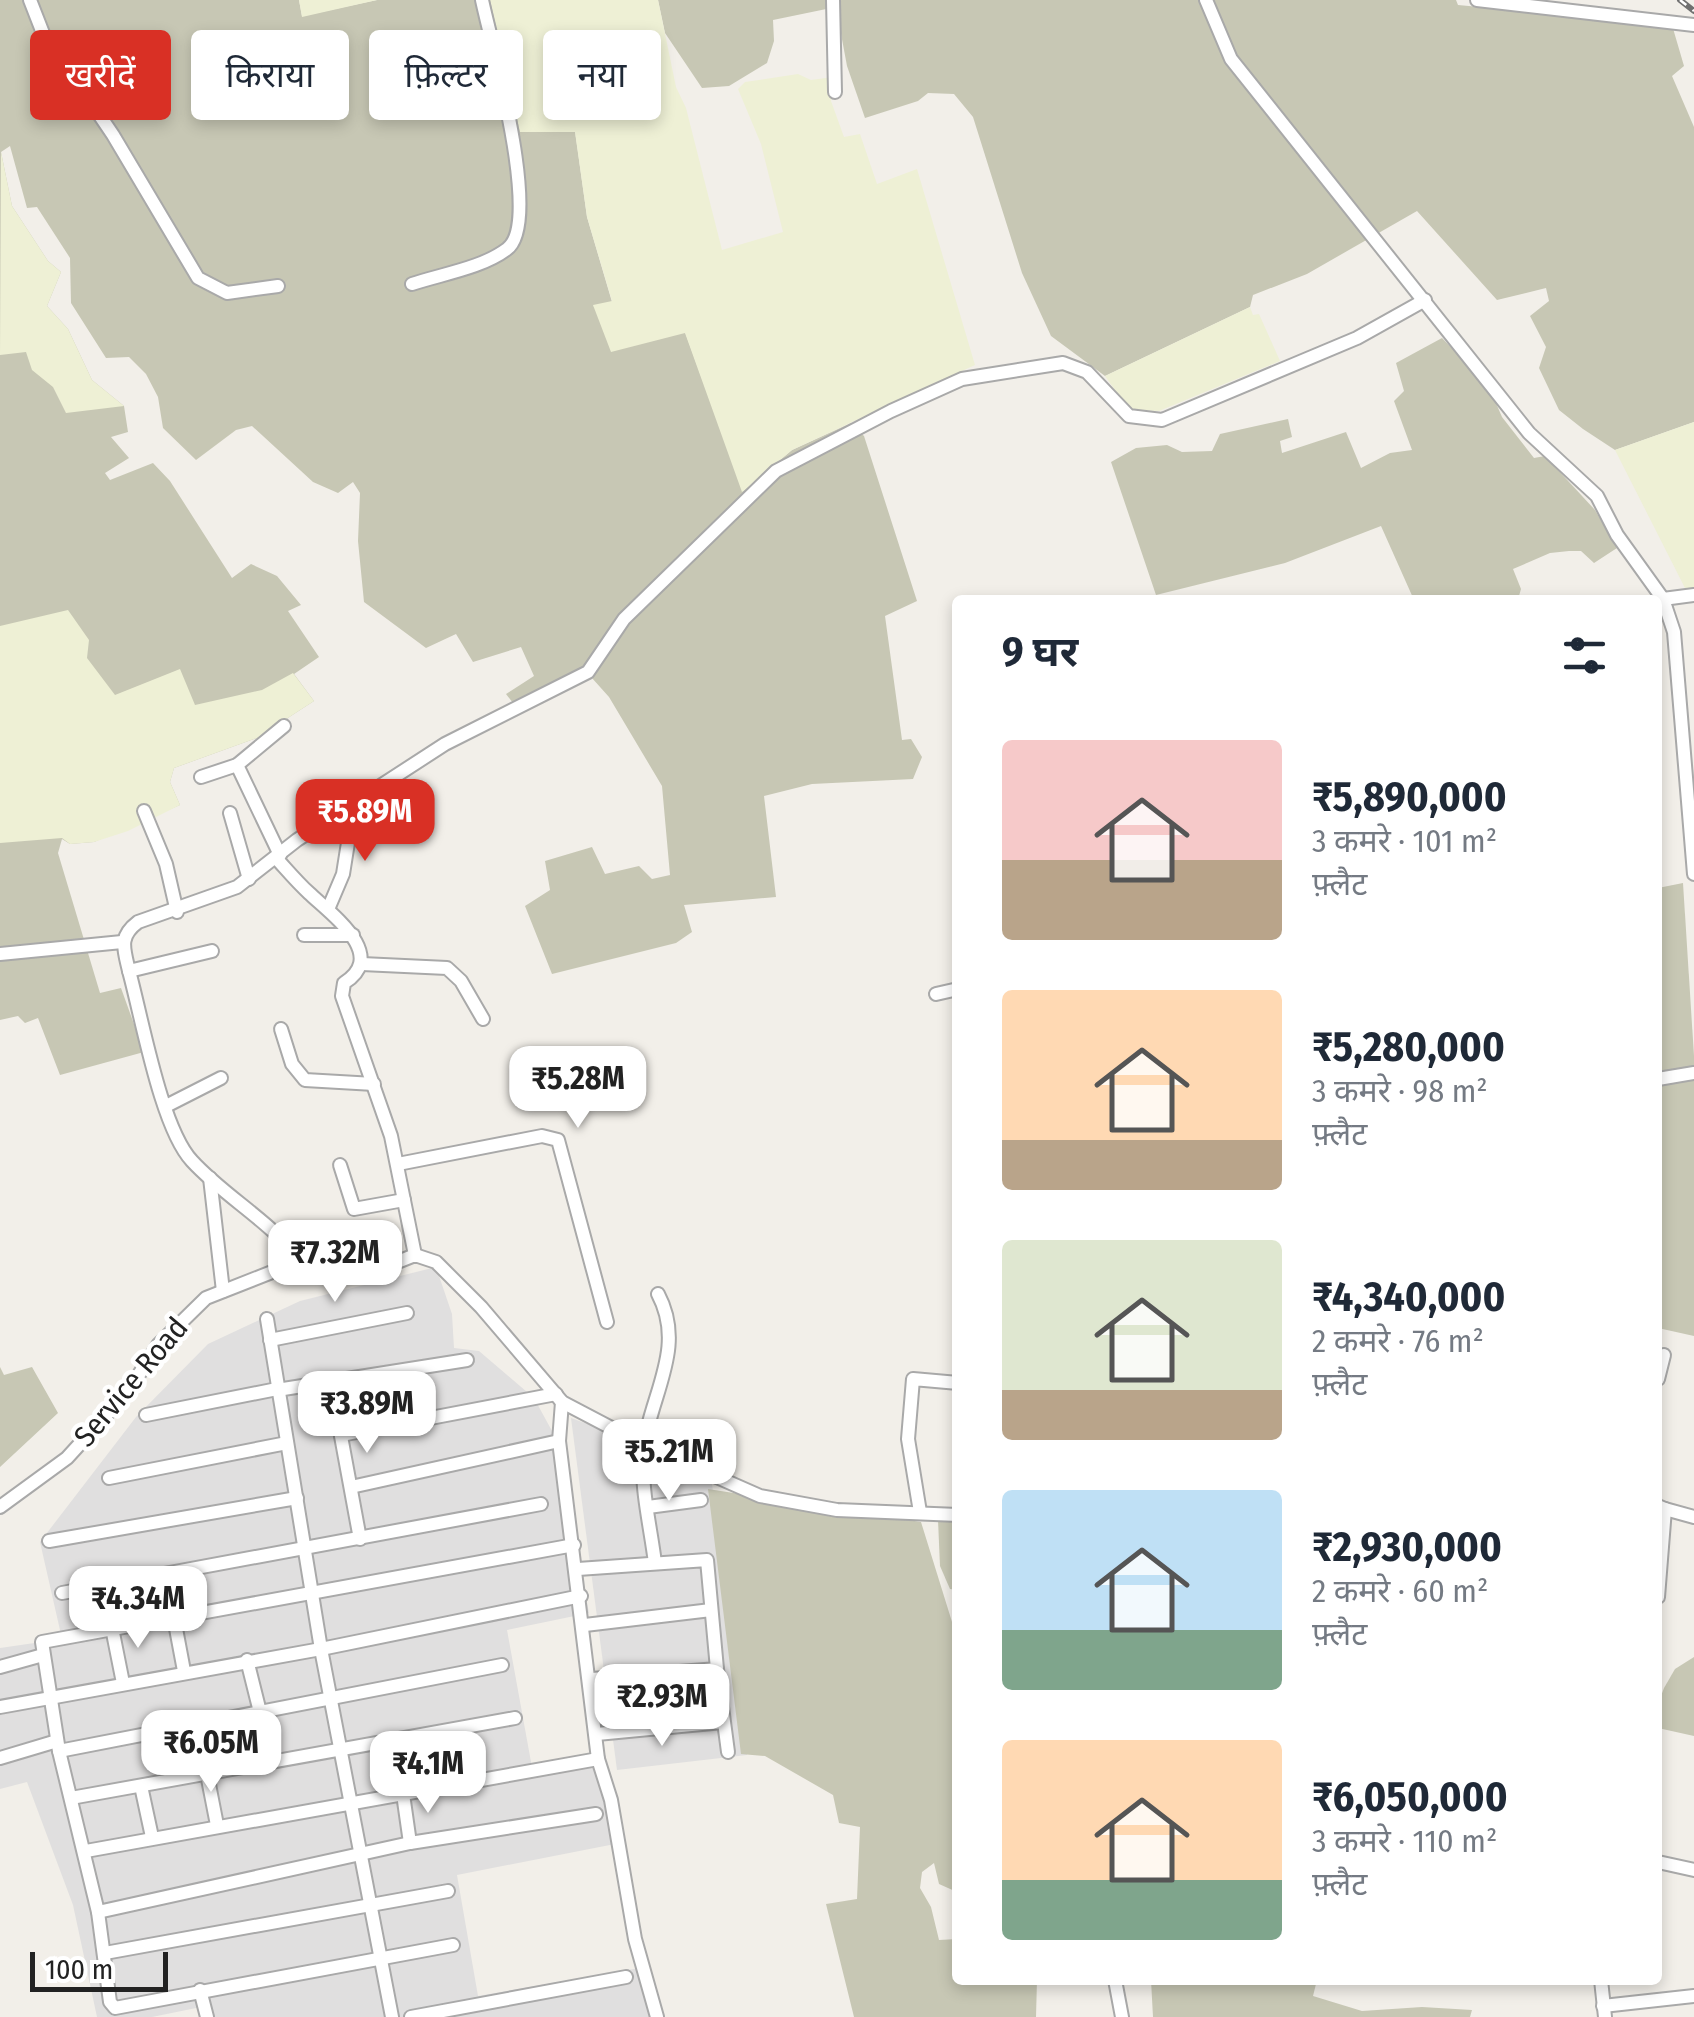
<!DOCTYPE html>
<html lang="hi">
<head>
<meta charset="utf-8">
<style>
	body { margin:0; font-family:"Fira Sans Condensed","Noto Sans Devanagari",sans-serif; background:#f2f2f3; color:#1f2937; height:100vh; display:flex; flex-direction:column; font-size:38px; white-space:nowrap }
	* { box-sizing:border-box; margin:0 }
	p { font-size:32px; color:#747a83 }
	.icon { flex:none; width:55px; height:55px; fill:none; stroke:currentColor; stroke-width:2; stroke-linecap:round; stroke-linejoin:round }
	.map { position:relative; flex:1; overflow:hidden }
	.drawer { position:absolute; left:952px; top:595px; width:710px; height:1390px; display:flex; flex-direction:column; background:#fff; border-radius:10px; box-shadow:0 5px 15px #0003 }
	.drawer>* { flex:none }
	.top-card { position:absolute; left:30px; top:30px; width:772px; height:90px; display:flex; gap:20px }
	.scale { position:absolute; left:30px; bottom:25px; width:138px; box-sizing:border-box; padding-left:10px; border:5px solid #222; border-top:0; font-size:28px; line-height:35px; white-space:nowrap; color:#222; -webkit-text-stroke:8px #fff; paint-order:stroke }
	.price { position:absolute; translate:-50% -85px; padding:0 22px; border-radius:20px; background:#fff; color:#222; font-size:32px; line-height:65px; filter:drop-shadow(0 2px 5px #0008) }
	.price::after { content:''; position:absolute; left:50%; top:60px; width:30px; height:22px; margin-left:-15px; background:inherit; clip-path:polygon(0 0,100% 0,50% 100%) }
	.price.on { background:#d93025; color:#fff }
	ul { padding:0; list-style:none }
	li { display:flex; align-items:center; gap:30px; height:250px; padding:0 50px }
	li span { display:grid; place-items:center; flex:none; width:280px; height:200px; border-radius:10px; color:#555 }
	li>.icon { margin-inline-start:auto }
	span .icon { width:120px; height:120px; fill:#fffc; stroke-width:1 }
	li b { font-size:42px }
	h2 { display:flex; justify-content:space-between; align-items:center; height:120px; padding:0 50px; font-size:42px }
	.pill { padding:0 35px; border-radius:10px; background:#fff; box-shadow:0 5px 15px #0003; font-size:35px; line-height:90px }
	.pill.on { background:#d93025; color:#fff }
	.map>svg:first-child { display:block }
	.residential { fill:#e0dfdf }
	.construction { fill:#c7c7b4 }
	.farmland { fill:#eef0d5 }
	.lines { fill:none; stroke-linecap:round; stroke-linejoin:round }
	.minor-casing { stroke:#a9a9a9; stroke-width:16 }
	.minor { stroke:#fff; stroke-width:12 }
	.rail-casing { stroke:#707070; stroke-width:6 }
	.rail { stroke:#fff; stroke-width:2.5; stroke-dasharray:8; stroke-linecap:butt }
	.labels { text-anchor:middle; stroke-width:9; stroke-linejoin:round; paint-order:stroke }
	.street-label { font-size:30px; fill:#222; stroke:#fff }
</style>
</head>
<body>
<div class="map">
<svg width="1694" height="2017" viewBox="0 0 1694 2017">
	<rect width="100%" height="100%" fill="#f2efe9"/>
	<!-- residential -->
	<g class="residential">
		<path d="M436 1267 452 1314 454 1348 479 1351 534 1398 558 1442 589 1613 507 1630 533 1773 604 1761 615 1844 457 1875 478 1996 645 1967 658 2017H209L206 2006 152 2017H97L73 1905 27 1782 0 1789V1648L62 1639 40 1542 136 1417 208 1344 300 1301Z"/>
		<path d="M571 1418 649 1446 712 1484 747 1755 617 1770Z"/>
	</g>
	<!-- construction -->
	<g class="construction">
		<path d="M0 0H299L302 16 377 0H491L524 131H575L587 217 612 302 593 306 685 332 743 491 792 450 851 423 864 436 917 601 885 616 902 740 911 739 922 757 913 779 812 784 764 796 776 897 684 905 692 932 676 943 552 974 525 906 550 890 545 861 592 847 605 874 639 866 652 879 670 875 662 786 609 697 583 668 513 703 506 694 534 676 521 647 473 662 456 634 426 648 364 602 358 541 360 493 353 482 338 493 313 482 252 426 236 430 196 460 163 428 158 397 146 374 129 357 106 358 71 303 70 258 37 207 27 208 10 146 1 152 12 206 48 261 61 272 47 306 68 329 92 380 124 406 128 432 111 437 129 458 105 473 110 480 153 463 170 481 232 578 251 564 277 576 301 605 288 611 319 657 294 674 314 701 257 738 174 768 170 782 180 805 94 842 70 844 62 839 58 853 100 993 121 988 144 1052 60 1075 38 1018 25 1023 18 1016 0 1020Z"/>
		<path d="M658 0H1456L1458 5 1672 25 1684 66 1672 76 1694 127V422L1615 450 1583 429 1559 410 1539 368 1546 347 1530 316 1549 301 1546 288 1497 300 1417 211 1307 274 1253 295 1250 307 1105 376 1051 336 1022 273 973 117 954 94 928 93 918 101 865 118 847 66 836 7 773 20 774 41 767 63 729 86 702 88 665 33Z"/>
		<path d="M1442 338 1489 387 1502 417 1534 458 1545 456 1595 510 1617 548 1594 563 1581 551H1569L1550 553 1513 569 1521 589 1519 596 1512 600H1414L1381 526 1285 563 1156 595 1111 462 1136 448 1167 445 1182 452 1212 451 1220 434 1288 419 1292 437 1280 441 1282 453 1346 432 1361 468 1390 453 1412 450 1394 401 1404 391 1396 363Z"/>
		<path d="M1683 883 1694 1056V1336L1658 1328V888Z"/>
		<path d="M0 1367 4 1375 32 1367 58 1413 0 1467Z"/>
		<path d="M708 1489 921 1522 957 1638V1892L939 1884 934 1863 922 1872 920 1888 931 1907 939 1940 957 1939 958 1980H1037L1036 2017H854L826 1904 857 1899 860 1827 839 1823 833 1795 765 1756 741 1754Z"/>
		<path d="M938 1520 957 1521V1590L950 1589 940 1566Z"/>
		<path d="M1694 1657V1736L1658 1728V1704L1664 1688 1675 1669Z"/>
		<path d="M1151 1980H1317L1313 1996 1362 2011 1422 2007 1472 2010 1470 2017H1153Z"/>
	</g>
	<!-- farmland -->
	<g class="farmland">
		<path d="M299 0H377L302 17Z"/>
		<path d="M490 0H658L676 87 686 108 722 250 783 232 761 144 738 89 745 82 798 74 811 80 833 77 831 101 844 137 860 134 877 184 917 169 975 365 792 450 742 492 685 333 611 352 593 305 612 301 587 217 575 132H520Z"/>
		<path d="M1 152 12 206 48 261 61 272 47 306 68 329 92 380 124 406 66 413 53 387 32 370 26 352 0 355Z"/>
		<path d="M1250 307 1253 315 1259 314 1280 361 1159 411 1129 410 1105 376Z"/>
		<path d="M1694 422V592H1687L1615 450Z"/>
		<path d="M68 610 89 640 87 658 115 695 180 669 195 705 262 690 293 673 314 701 257 738 174 768 170 782 180 805 128 831 94 842 70 844 62 838 0 843V626Z"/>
	</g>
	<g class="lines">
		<defs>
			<g id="minor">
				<path d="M30 0 55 64 90 101 113 135 198 278 227 293 278 286"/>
				<path d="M833 0 835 92"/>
				<path d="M1206 0 1231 59 1529 433 1597 496 1617 535 1663 599 1674 632 1694 874"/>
				<path d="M1477 0 1694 25"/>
				<path d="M412 284C442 274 482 268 507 249 543 223 491 43 482 0"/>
				<path d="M1663 599 1694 595"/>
				<path d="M237 765 280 855"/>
				<path d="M201 777 237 765 284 726"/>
				<path d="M144 811 166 864 177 912"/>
				<path d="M230 813 249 879"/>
				<path d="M276 858C287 870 297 882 309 893 331 914 389 955 344 983L342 996 391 1136 415 1255"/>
				<path d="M329 907 343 874 354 805"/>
				<path d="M304 935H353"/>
				<path d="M0 954 122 942"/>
				<path d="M362 964 447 968 461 981 483 1019"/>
				<path d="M129 971 212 951"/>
				<path d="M936 994 958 989"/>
				<path d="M281 1029 292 1064 305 1080 374 1084"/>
				<path d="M1658 1079 1694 1073"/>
				<path d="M166 1106 221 1078"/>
				<path d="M398 1164 542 1136 558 1140 607 1322"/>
				<path d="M340 1165 354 1209 404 1200"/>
				<path d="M210 1178 223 1291"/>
				<path d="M300 1261C271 1221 226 1198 192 1161 161 1128 142 1018 129 971 124 949 118 937 138 922L237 887 297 840 445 744 588 672 624 619 776 471 891 411 962 379 1063 363 1087 372 1129 416 1162 420 1357 338 1425 300"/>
				<path d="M267 1319 321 1649 392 2017"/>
				<path d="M270 1340 407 1313"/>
				<path d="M1658 1379 1664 1355"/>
				<path d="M331 1382 360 1539"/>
				<path d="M277 1390 467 1360"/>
				<path d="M562 1402 559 1441 598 1759 611 1800 635 1939 657 2017"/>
				<path d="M146 1415 277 1389"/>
				<path d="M341 1435 556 1394"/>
				<path d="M109 1478 287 1443"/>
				<path d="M351 1487 559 1441"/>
				<path d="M1658 1506 1665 1509 1658 1597"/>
				<path d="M0 1507 67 1458 129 1390 158 1345 206 1298 300 1261 350 1260 390 1265 415 1255 436 1262 481 1307 562 1402 644 1445 760 1496 837 1510 958 1515"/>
				<path d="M648 1507 701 1500"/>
				<path d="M1665 1509 1694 1517"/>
				<path d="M920 1512 908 1439 913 1379 958 1383"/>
				<path d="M49 1541 297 1498"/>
				<path d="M655 1563C651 1530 642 1494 643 1461 644 1402 689 1352 658 1294"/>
				<path d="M578 1569 707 1560 717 1669 592 1679"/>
				<path d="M62 1593 541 1504"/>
				<path d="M174 1618 184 1671"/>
				<path d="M585 1625 711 1610"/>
				<path d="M112 1628 123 1683"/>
				<path d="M247 1660 260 1712"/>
				<path d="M0 1667 43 1655"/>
				<path d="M717 1669 728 1752"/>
				<path d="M0 1707 321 1649 581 1596"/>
				<path d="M597 1734 723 1722"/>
				<path d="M59 1751 502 1665"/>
				<path d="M0 1758 57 1741"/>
				<path d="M207 1774 217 1825"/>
				<path d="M141 1786 152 1837"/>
				<path d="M403 1794 410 1843"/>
				<path d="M71 1798 515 1718"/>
				<path d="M86 1851 598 1759"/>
				<path d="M1658 1862 1694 1870"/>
				<path d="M98 1912 410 1843 596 1814"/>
				<path d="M453 1945 115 2008 110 2002 98 1912 59 1751 42 1642 574 1545"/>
				<path d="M105 1953 448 1891"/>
				<path d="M1115 1980 1122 2017"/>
				<path d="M1601 1980 1605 2017"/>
				<path d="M200 1990 207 2017"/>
				<path d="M1603 2006 1694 1996"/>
				<path d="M411 2017 626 1977"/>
			</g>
		</defs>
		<!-- minor casing -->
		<use href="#minor" class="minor-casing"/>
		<!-- minor -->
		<use href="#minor" class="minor"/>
		<defs>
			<path id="rail" d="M1680 0 1694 11"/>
		</defs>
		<!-- rail casing -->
		<use href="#rail" class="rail-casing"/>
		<!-- rail -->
		<use href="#rail" class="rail"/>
	</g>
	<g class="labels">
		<!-- street labels -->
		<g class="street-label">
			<text transform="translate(131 1382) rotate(-50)" y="10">Service Road</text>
		</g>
	</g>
</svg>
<div class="scale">100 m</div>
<b class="price on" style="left:365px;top:864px">₹5.89M</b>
<b class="price" style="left:578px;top:1131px">₹5.28M</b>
<b class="price" style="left:335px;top:1305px">₹7.32M</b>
<b class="price" style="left:367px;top:1456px">₹3.89M</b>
<b class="price" style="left:669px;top:1504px">₹5.21M</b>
<b class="price" style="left:138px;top:1651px">₹4.34M</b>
<b class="price" style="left:662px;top:1749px">₹2.93M</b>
<b class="price" style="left:211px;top:1795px">₹6.05M</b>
<b class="price" style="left:428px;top:1816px">₹4.1M</b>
<div class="top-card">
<a class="pill on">खरीदें</a>
<a class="pill">किराया</a>
<a class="pill">फ़िल्टर</a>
<a class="pill">नया</a>
</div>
<section class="drawer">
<h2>9 घर<svg class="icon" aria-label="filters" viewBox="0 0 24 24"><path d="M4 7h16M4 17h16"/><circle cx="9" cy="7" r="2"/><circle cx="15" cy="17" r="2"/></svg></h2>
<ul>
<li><span style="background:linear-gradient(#f6c9c9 60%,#b9a48a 0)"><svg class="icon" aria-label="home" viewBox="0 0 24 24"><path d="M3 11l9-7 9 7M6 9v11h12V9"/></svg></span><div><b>₹5,890,000</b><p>3 कमरे · 101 m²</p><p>फ़्लैट</p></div></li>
<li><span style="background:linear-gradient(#ffd9b3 75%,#b9a48a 0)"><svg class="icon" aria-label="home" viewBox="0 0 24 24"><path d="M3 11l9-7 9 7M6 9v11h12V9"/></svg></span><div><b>₹5,280,000</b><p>3 कमरे · 98 m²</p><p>फ़्लैट</p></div></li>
<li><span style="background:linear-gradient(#dfe7d0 75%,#b9a48a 0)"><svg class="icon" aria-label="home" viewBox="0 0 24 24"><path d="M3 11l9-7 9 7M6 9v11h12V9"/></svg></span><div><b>₹4,340,000</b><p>2 कमरे · 76 m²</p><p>फ़्लैट</p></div></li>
<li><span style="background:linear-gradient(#bfe0f5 70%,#7fa58c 0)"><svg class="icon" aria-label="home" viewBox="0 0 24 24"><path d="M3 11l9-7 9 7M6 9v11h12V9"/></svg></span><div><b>₹2,930,000</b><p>2 कमरे · 60 m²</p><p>फ़्लैट</p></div></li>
<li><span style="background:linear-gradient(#ffd9b3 70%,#7fa58c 0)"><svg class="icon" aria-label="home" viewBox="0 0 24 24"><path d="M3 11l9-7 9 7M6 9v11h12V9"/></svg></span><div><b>₹6,050,000</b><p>3 कमरे · 110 m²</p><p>फ़्लैट</p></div></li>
</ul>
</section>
</div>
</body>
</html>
